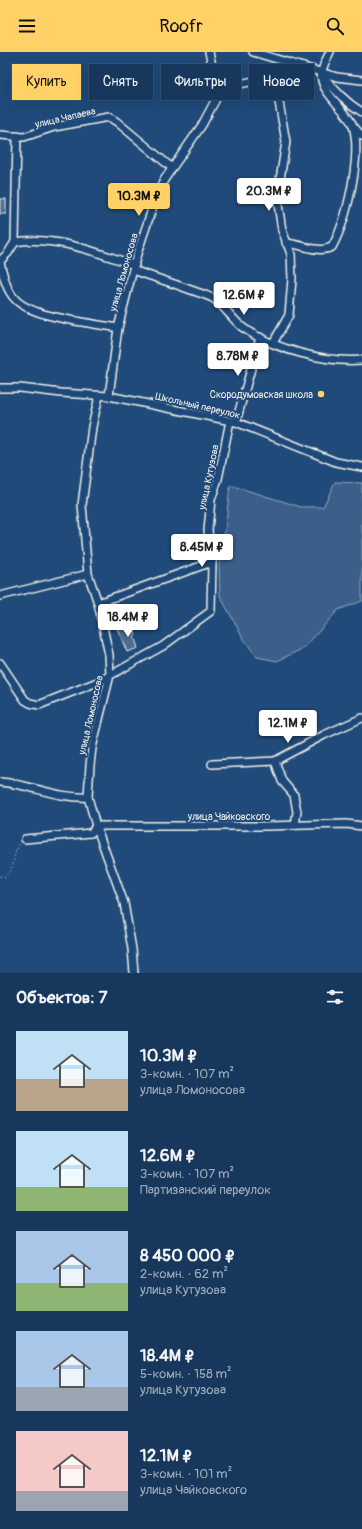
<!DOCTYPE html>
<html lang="ru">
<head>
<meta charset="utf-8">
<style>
	body { margin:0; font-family:Pangolin,sans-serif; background:#203f62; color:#f1f3f6; height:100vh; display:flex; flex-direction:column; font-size:15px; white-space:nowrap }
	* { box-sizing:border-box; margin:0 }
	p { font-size:13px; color:#9eacbb }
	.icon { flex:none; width:22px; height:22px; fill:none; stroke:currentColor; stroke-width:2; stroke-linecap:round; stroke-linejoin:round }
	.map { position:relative; height:921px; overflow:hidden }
	.sheet { display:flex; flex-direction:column; background:#17385c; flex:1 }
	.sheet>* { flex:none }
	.banner { position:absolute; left:12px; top:12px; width:338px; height:36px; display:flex; gap:8px }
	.price { position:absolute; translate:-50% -34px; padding:0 9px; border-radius:4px; background:#fff; color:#222; font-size:13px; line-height:26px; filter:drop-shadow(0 1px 2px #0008) }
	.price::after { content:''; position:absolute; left:50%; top:24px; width:12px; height:9px; margin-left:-6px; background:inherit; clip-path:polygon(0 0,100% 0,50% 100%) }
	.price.active { background:#ffd166; color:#111 }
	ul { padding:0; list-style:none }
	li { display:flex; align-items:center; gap:12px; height:100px; padding:0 16px }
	li span { display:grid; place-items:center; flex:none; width:112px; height:80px; border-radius:0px; color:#555 }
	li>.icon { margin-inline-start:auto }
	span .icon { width:48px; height:48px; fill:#fffc; stroke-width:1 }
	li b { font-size:17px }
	h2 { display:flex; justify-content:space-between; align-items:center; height:48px; padding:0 16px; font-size:17px }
	.pill { padding:0 14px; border-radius:0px; background:#17385c; box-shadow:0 4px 16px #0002,0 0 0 1px #365272; font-size:14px; line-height:36px }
	.pill.active { background:#ffd166; color:#111 }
	header { display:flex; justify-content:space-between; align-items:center; height:52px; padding:0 16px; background:#ffd166; color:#111; font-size:18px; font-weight:600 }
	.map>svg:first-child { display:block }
	.green { fill:#3a5f88; stroke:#97a8b8 }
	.building { fill:#4d6e92; stroke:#f4f1e8 }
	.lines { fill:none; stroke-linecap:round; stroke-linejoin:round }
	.minor-casing { stroke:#f4f1e8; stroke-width:10 }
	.path { stroke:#f4f1e8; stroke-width:1; stroke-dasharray:1 3; stroke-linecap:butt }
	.minor { stroke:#1f4a7a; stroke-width:7 }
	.poi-dot { fill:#ffd166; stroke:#1f4a7a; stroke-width:1.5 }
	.labels { text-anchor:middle; stroke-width:4; stroke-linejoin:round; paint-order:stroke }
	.street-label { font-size:10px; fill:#f4f1e8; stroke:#1f4a7a }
	.poi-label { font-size:10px; fill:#f4f1e8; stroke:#1f4a7a; text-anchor:end }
</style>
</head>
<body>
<header><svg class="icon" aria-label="menu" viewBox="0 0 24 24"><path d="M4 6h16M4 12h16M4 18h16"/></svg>Roofr<svg class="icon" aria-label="search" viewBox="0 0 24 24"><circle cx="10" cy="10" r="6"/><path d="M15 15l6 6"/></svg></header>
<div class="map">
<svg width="362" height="921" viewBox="0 0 362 921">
	<rect width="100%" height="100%" fill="#1f4a7a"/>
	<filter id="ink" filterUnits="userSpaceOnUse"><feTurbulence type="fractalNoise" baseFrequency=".025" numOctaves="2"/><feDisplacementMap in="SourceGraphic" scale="8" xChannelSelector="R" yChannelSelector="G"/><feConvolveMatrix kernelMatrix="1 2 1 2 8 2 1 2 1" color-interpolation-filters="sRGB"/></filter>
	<g filter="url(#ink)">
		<!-- green -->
		<path class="green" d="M335 430 362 431V549L338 558 304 596 277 609 257 605 243 586 220 544 219 512 225 479 230 433 301 455H323Z"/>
		<!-- building -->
		<g class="building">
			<rect x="0" y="147" width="6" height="15"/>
			<path d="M128 572 130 578 134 577 136 583 134 584 138 596 127 600 117 576Z"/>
		</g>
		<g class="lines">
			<defs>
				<g id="minor">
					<path d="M253 0 337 25 362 28"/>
					<path d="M322 22C333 37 345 50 362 60"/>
					<path d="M272 25 276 33 286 90 277 146 282 178 291 202 292 227 289 263 273 291"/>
					<path d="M217 37 272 25 294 19 302 15"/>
					<path d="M354 75 362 84"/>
					<path d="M0 83 24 85 54 75 109 65 117 70 172 116"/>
					<path d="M15 190C55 183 97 201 135 213"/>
					<path d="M286 191C301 192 318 202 332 195 347 168 362 104 353 74 347 57 317 39 322 20 323 13 327 6 330 0"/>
					<path d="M0 209 8 201 15 190 17 84"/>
					<path d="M0 210C3 222 6 238 15 247 32 266 92 271 118 276"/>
					<path d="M133 218C153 225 172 231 191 238 199 241 207 243 214 247 225 255 232 267 242 275 272 297 326 311 362 308"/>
					<path d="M0 336H20L61 341 109 344 236 370 336 410 362 415"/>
					<path d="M99 344 92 375 82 453 88 522 98 551 109 603 110 623 92 696 90 713 88 745 96 774 124 851 132 897 134 921"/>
					<path d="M109 344 118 276 137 202 155 148 164 128 202 73 216 47 217 37 209 0"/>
					<path d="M236 370 260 285"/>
					<path d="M0 544 88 522"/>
					<path d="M98 551 212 510"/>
					<path d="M0 611 25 648 30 651 39 653 100 629 163 594 211 559 212 510 208 478 211 448 218 427 230 369"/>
					<path d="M275 709 282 729 294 743 297 760 295 773"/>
					<path d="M212 712 275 709 324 683 362 666"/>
					<path d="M0 730C30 732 58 747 88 745"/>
					<path d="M25 787 91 781 96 774H266L346 772 362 774"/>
				</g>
			</defs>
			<!-- minor casing -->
			<use href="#minor" class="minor-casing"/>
			<!-- path -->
			<path class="path" d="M0 824 4 825C19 814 10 803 20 792"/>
			<!-- minor -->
			<use href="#minor" class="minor"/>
		</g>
	</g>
	<!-- markers -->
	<circle class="poi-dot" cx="321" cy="342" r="4"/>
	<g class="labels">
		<!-- street labels -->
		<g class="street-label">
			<text transform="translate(65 65) rotate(-13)" y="4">улица Чапаева</text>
			<text transform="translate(123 220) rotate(-74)" y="4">улица Ломоносова</text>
			<text transform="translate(198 353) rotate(13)" y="4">Школьный переулок</text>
			<text transform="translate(208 425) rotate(-78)" y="4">улица Кутузова</text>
			<text transform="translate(90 663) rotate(-77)" y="4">улица Ломоносова</text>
			<text x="229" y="768">улица Чайковского</text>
		</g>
		<!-- poi labels -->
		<g class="poi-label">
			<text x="313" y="346">Скородумовская школа</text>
		</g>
	</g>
</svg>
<b class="price" style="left:269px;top:160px">20.3M ₽</b>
<b class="price active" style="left:139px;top:165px">10.3M ₽</b>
<b class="price" style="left:244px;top:264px">12.6M ₽</b>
<b class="price" style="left:238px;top:325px">8.78M ₽</b>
<b class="price" style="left:202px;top:516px">8.45M ₽</b>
<b class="price" style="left:128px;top:586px">18.4M ₽</b>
<b class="price" style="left:288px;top:692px">12.1M ₽</b>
<div class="banner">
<a class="pill active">Купить</a>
<a class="pill">Снять</a>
<a class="pill">Фильтры</a>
<a class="pill">Новое</a>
</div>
</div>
<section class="sheet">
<h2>Объектов: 7<svg class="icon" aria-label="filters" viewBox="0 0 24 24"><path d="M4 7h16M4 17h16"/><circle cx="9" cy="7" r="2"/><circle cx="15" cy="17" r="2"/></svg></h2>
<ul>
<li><span style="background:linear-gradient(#bfe0f5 60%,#b9a48a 0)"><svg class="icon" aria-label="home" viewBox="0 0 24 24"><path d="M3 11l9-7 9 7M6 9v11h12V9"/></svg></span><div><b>10.3M ₽</b><p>3-комн. · 107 m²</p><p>улица Ломоносова</p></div></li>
<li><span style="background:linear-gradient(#bfe0f5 70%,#8fb573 0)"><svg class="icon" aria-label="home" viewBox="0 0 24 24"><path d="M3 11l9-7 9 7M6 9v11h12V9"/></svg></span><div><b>12.6M ₽</b><p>3-комн. · 107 m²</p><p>Партизанский переулок</p></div></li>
<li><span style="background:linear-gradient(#a9c7e8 65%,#8fb573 0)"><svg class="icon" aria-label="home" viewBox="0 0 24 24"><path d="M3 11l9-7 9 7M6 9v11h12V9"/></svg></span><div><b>8 450 000 ₽</b><p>2-комн. · 62 m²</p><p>улица Кутузова</p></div></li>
<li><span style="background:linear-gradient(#a9c7e8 70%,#9aa5b1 0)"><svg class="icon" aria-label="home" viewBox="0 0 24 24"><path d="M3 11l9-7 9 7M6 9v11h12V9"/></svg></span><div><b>18.4M ₽</b><p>5-комн. · 158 m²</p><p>улица Кутузова</p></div></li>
<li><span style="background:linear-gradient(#f6c9c9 75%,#9aa5b1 0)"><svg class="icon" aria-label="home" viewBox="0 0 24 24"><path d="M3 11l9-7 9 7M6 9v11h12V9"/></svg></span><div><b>12.1M ₽</b><p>3-комн. · 101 m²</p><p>улица Чайковского</p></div></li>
</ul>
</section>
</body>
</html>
